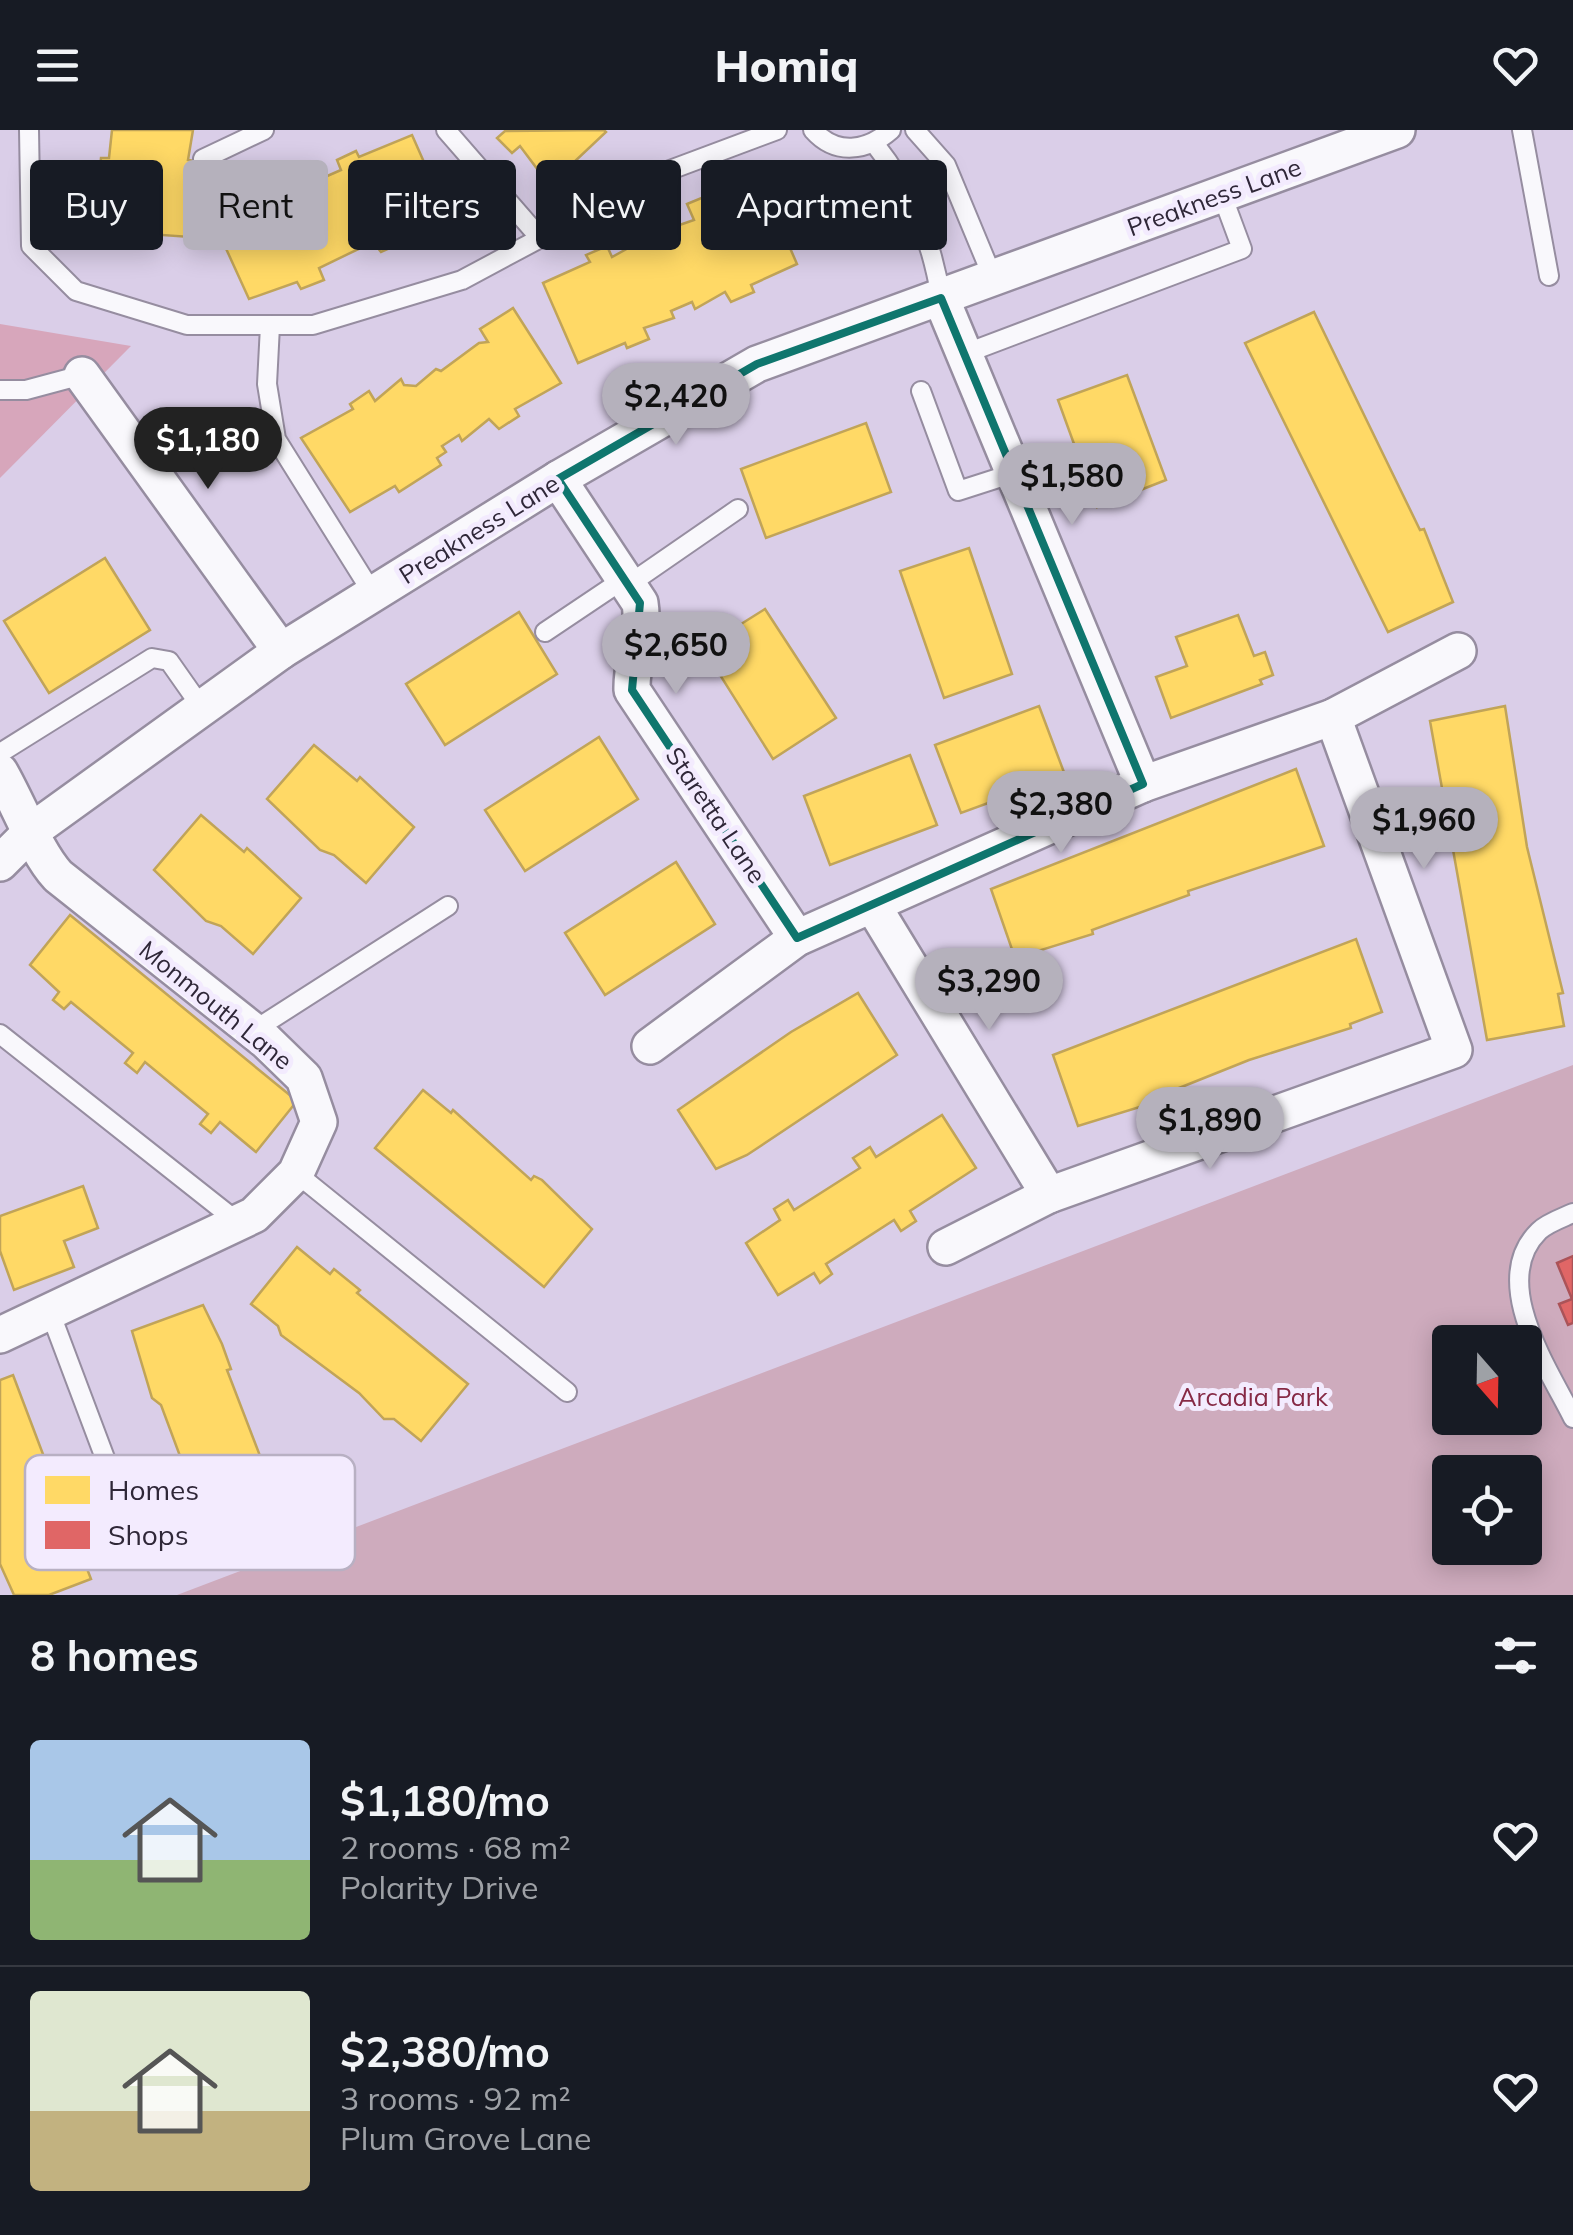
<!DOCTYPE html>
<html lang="en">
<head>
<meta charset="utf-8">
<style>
	body { margin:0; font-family:Mulish,sans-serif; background:#242831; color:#f1f3f6; height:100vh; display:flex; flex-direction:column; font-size:38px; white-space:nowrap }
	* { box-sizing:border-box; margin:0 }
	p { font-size:32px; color:#9ea1a6 }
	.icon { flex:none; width:55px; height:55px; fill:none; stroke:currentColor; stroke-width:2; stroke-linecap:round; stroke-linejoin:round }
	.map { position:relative; height:1465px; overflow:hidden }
	.drawer { display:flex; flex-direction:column; background:#171b24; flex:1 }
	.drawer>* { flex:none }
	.banner { position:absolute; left:30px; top:30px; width:1000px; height:90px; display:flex; gap:20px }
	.needle { width:65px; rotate:160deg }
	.fabs { position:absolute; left:1432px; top:1195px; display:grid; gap:20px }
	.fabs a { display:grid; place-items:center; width:110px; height:110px; border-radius:10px; background:#171b24; box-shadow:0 5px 25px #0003; font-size:50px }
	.price { position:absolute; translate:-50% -85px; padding:0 22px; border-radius:35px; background:#b5b1bc; color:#111; font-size:32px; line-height:65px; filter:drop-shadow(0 2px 5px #0008) }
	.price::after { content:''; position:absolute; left:50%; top:60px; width:30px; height:22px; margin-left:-15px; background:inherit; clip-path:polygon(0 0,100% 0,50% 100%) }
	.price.on { background:#222; color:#fff }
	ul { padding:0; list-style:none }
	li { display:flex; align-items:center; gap:30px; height:250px; padding:0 30px }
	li+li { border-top:2px solid #363941 }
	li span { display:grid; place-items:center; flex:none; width:280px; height:200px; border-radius:10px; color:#555 }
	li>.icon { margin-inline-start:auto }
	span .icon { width:120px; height:120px; fill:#fffc; stroke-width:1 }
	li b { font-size:42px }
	h2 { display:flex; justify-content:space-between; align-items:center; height:120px; padding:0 30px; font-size:42px }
	.tag { padding:0 35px; border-radius:10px; background:#171b24; box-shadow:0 5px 25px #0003; font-size:35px; line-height:90px }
	.tag.on { background:#b5b1bc; color:#111 }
	header { display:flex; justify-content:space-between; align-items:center; height:130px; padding:0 30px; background:#171b24; font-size:45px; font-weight:800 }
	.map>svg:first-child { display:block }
	.green { fill:#ceabbd; fill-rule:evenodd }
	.forest { fill:#d7a6bb }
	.homes { fill:#ffd966; stroke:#c1a458; stroke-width:2.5 }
	.shops { fill:#e06666; stroke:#ab5358; stroke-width:2.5 }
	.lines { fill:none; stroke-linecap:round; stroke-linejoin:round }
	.lane-casing { stroke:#968da0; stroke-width:22 }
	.street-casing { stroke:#968da0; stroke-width:40 }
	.lane { stroke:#f9f8fc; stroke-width:18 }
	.street { stroke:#f9f8fc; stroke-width:35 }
	.marked { fill:none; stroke:#0f766e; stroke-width:8; stroke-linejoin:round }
	.labels { text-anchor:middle; stroke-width:10; stroke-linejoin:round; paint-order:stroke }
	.street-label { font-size:25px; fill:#2f2738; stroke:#f3ebfe }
	.park-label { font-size:25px; fill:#862945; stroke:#f3ebfe }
	.key { fill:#f3ebfe; stroke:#b8b0c3; stroke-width:2.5 }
	.key-label { font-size:28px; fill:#2f2738 }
</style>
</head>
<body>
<header><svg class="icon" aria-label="menu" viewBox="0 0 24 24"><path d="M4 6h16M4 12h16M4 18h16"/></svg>Homiq<svg class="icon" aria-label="heart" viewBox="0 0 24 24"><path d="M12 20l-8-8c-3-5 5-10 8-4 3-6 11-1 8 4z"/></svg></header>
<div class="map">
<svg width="1573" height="1465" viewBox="0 0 1573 1465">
	<rect width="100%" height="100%" fill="#dacee8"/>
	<!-- green -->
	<path class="green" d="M1573 935V1465H177ZM1450 1212H1525V1288H1450ZM1450 1342H1525V1418H1450Z"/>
	<!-- forest -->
	<path class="forest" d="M0 194 131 216 0 348Z"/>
	<!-- homes -->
	<g class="homes">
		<path d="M112 0H193L188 30 202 32 200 55 193 54 190 107 106 101 105 112 92 111 93 102 101 101 103 84H98L105 48H99L101 28H109Z"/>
		<path d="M505 1 604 0 606 2 554 51 544 41 541 44 520 16 512 23 497 8Z"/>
		<path d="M412 5 447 84 400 104 403 112 381 122 373 112 319 138 324 150 301 159 297 152 249 169 218 101 201 109 198 101 264 72 260 65 280 57 284 65 341 40 337 30 356 21 359 27Z"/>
		<path d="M779 46 783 55 766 63 797 134 751 155 754 162 731 172 725 162 695 179 692 172 671 181 674 188 644 198 649 209 627 218 625 213 578 233 543 153 590 132 586 125 607 116 612 127 641 111 644 117 665 108 662 101 694 90 687 74 711 64 716 74Z"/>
		<path d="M513 178 561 253 515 279 519 286 499 299 489 289 462 311 459 305 442 316 446 322 437 328 441 335 399 362 395 356 350 382 301 308 353 279 350 274 369 261 375 271 401 249 404 255 416 256 436 239 441 241 479 213 488 212 480 199Z"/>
		<path d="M1314 182 1420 400 1424 399 1453 472 1388 502 1245 213Z"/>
		<path d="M1127 245 1166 350 1097 377 1058 270Z"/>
		<path d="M866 293 891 362 766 408 741 339Z"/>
		<path d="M969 418 1012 544 944 568 900 441Z"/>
		<path d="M105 428 150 500 49 563 4 491Z"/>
		<path d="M765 479 836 588 773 629 703 518Z"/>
		<path d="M519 482 557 544 445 615 406 554Z"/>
		<path d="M1238 485 1254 526 1265 522 1273 545 1260 550 1262 554 1171 588 1156 547 1187 536 1176 507Z"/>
		<path d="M1039 576 1065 645 961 683 935 615Z"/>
		<path d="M1505 576 1527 717 1563 863 1558 864 1564 896 1487 910 1430 591Z"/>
		<path d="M599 607 638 669 525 741 485 680Z"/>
		<path d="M314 615 357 651 360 647 414 697 366 753 334 725 320 720 267 669Z"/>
		<path d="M910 625 937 695 830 735 804 666Z"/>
		<path d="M1296 639 1324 716 1188 761 1189 765 1092 800 1093 804 1015 828 991 759Z"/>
		<path d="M201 685 244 722 247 718 301 768 253 824 221 796 206 791 154 740Z"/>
		<path d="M676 732 715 794 605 865 565 803Z"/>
		<path d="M70 785 297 971 256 1022 220 992 211 1003 200 994 208 984 145 932 137 943 125 933 133 923 71 872 64 879 53 870 59 862 30 835Z"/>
		<path d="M1356 809 1382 882 1350 894 1351 898 1249 930 1154 968 1156 972 1078 996 1053 925Z"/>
		<path d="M858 863 897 925 747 1025 716 1039 678 980 791 902Z"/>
		<path d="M423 960 451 983 453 980 531 1050 534 1046 542 1050 592 1099 544 1157 375 1018Z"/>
		<path d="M942 985 976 1038 910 1081 916 1091 901 1101 894 1090 826 1134 832 1144 820 1153 814 1143 778 1165 746 1113 780 1090 774 1079 788 1070 794 1080 860 1038 853 1028 870 1017 876 1027Z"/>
		<path d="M83 1056 98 1098 64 1111 74 1137 14 1160 0 1121V1086Z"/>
		<path d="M297 1117 330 1144 334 1139 360 1160 357 1163 468 1254 421 1311 394 1289H384L359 1263 281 1205 278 1196 251 1174Z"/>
		<path d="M203 1175 222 1214 231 1239 227 1240 280 1378 210 1405 198 1373 190 1367 178 1336 183 1334 161 1275 152 1268 132 1201Z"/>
		<path d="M13 1245 66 1385 70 1383 80 1408 76 1410 91 1449 49 1465H14L0 1434V1250Z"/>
	</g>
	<!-- shops -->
	<path class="shops" d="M1573 1126V1193L1568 1195 1559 1174 1572 1169 1557 1133Z"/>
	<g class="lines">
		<defs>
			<g id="lane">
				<path d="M29 0 31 116 76 161 187 195H313L462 150 662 43 777 0"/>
				<path d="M446 0 540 108"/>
				<path d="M813 0C836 26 867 21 891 0"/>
				<path d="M915 0 946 35 993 148"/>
				<path d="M1522 0 1549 146"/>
				<path d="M874 13C912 61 931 108 941 168"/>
				<path d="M203 29 264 0"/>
				<path d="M270 196 267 254 276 309 373 464"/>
				<path d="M964 224 1242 119 1222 65"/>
				<path d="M0 260H26L82 245"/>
				<path d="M921 261 958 361 1014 343"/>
				<path d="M628 455 738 379"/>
				<path d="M545 502 624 449"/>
				<path d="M0 623 152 528 169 531 202 578"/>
				<path d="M253 901 448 776"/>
				<path d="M0 904 239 1093"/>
				<path d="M296 1043 567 1262"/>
				<path d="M1573 1083C1562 1088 1547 1093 1539 1101 1488 1151 1548 1238 1573 1288"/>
				<path d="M50 1182 140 1421"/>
			</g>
			<g id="street">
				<path d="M941 168 1143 654"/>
				<path d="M82 245 281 521"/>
				<path d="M558 349 640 473C645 504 631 529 632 560L797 808"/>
				<path d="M0 642C18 673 36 722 58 746L266 911 304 948 319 992 296 1043 254 1085 0 1205"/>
				<path d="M0 733 33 700 281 521 558 349 757 234 1397 0"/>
				<path d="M873 776 1049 1065"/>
				<path d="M650 916 797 808 1143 654 1333 587 1458 521"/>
				<path d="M946 1117 1049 1065 1454 920 1333 587"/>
			</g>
		</defs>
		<!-- lane casing -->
		<use href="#lane" class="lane-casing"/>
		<!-- street casing -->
		<use href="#street" class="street-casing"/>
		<!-- lane -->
		<use href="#lane" class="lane"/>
		<!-- street -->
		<use href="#street" class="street"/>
	</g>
	<!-- marked area -->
	<path class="marked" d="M941 168 1143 654 797 808 632 560 640 473 558 349 757 234Z"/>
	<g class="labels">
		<!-- street labels -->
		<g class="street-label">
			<text transform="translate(1214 67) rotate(-20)" y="9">Preakness Lane</text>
			<text transform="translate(479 399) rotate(-32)" y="9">Preakness Lane</text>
			<text transform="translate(716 685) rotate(56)" y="9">Staretta Lane</text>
			<text transform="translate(216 875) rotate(39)" y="9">Monmouth Lane</text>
		</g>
		<!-- park labels -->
		<g class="park-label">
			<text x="1253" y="1276">Arcadia Park</text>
		</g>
	</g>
	<!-- legend -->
	<rect x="25" y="1325" width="330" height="115" rx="15" class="key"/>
	<rect x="45" y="1346" width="45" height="28" fill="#ffd966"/>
	<rect x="45" y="1391" width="45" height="28" fill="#e06666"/>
	<g class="key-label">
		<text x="108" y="1370">Homes</text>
		<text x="108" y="1415">Shops</text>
	</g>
</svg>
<div class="fabs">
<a><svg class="needle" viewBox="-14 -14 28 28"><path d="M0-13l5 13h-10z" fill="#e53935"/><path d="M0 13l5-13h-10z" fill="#9ea1a6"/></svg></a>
<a><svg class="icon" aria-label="locate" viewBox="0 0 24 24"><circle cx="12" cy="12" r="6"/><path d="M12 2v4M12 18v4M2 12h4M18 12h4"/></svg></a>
</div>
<b class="price" style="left:676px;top:318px">$2,420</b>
<b class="price on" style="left:208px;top:362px">$1,180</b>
<b class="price" style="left:1072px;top:398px">$1,580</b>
<b class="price" style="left:676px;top:567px">$2,650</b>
<b class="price" style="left:1061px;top:726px">$2,380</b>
<b class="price" style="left:1424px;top:742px">$1,960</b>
<b class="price" style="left:989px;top:903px">$3,290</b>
<b class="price" style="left:1210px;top:1042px">$1,890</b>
<div class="banner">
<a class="tag">Buy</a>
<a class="tag on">Rent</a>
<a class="tag">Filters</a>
<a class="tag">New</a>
<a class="tag">Apartment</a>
</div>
</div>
<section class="drawer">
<h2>8 homes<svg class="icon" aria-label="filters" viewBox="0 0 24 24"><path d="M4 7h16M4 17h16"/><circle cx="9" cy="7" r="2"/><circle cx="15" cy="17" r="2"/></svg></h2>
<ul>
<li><span style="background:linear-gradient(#a9c7e8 60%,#8fb573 0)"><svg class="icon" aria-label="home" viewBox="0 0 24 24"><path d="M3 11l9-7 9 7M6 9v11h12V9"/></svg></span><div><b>$1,180/mo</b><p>2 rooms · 68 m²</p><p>Polarity Drive</p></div><svg class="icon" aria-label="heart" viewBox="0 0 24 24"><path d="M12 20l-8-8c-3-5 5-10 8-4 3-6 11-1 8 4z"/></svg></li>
<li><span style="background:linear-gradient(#dfe7d0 60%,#c2b280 0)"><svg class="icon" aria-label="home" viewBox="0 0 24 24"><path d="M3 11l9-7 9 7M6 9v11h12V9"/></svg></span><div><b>$2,380/mo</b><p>3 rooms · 92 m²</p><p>Plum Grove Lane</p></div><svg class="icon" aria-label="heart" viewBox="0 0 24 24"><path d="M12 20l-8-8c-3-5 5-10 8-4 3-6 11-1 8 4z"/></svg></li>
</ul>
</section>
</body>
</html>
